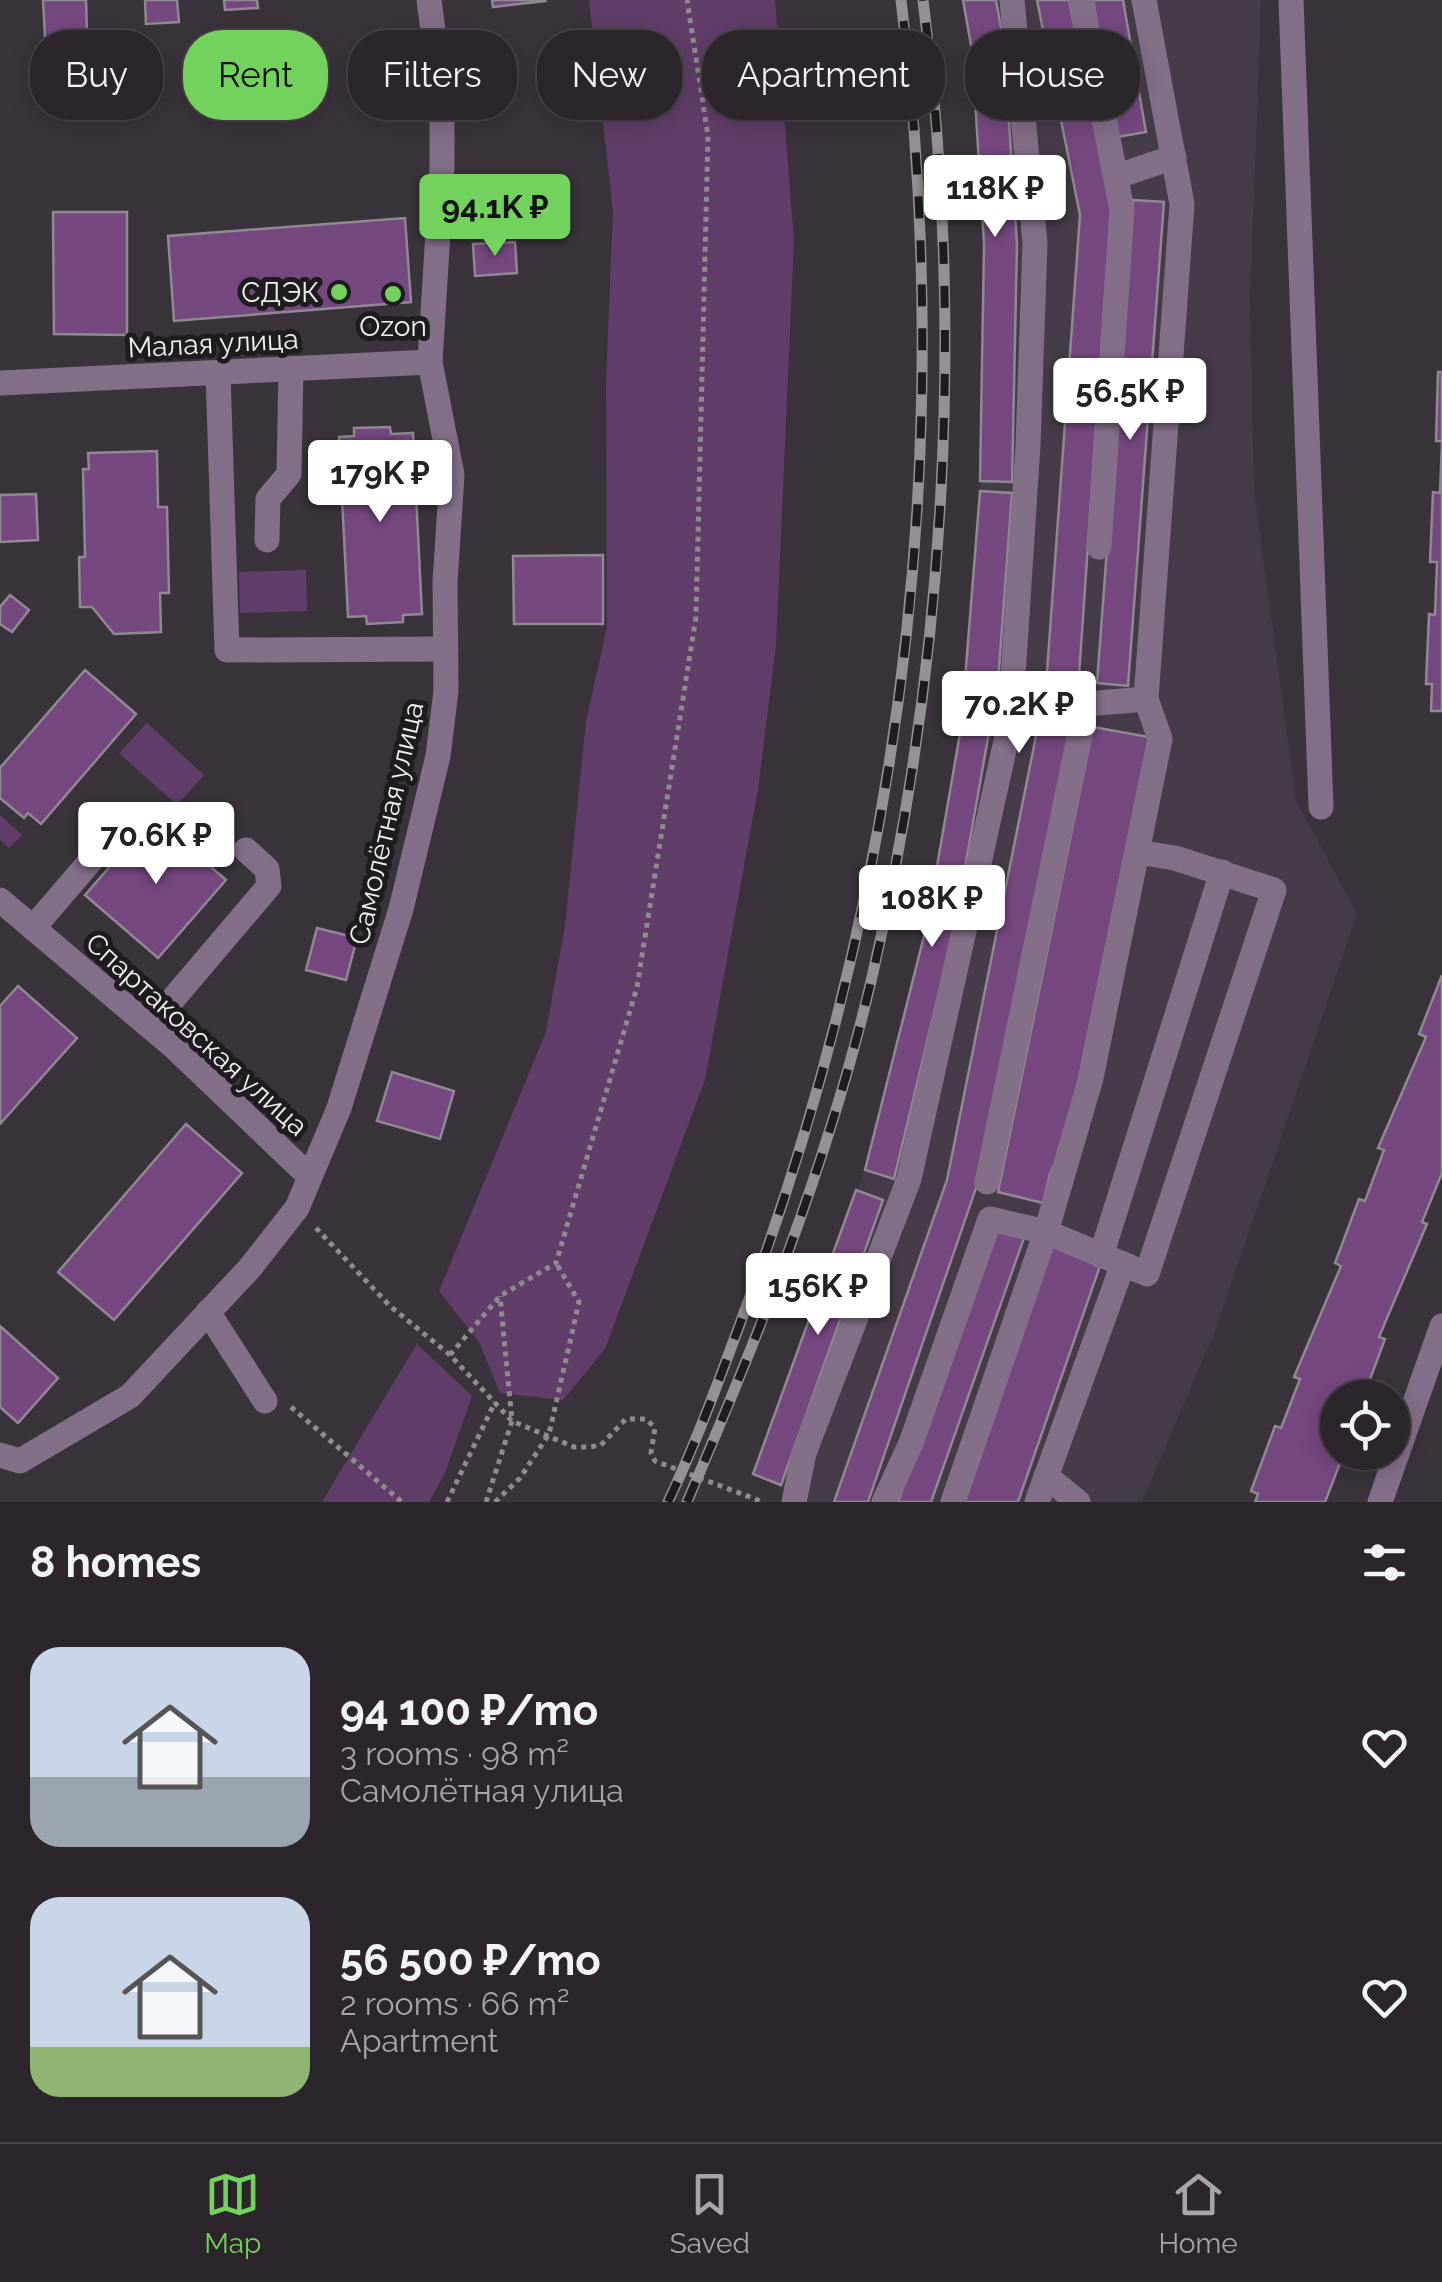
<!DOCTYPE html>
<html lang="en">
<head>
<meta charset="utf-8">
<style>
	body { margin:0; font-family:Raleway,sans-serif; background:#342e34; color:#f1f3f6; height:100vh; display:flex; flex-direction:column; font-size:38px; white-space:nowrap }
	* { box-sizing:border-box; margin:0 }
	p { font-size:32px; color:#a6a5a9 }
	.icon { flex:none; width:55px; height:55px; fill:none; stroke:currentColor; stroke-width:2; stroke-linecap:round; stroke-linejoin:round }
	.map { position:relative; height:1502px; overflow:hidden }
	.sheet { display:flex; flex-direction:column; background:#2c262c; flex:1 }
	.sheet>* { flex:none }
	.hud { position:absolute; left:30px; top:30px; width:1382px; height:90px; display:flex; gap:20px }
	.tools { position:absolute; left:1320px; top:1380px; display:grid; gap:20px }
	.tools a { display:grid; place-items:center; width:90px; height:90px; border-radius:50%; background:#2c262c; box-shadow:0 5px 25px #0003,0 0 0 2px #484348; font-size:50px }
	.price { position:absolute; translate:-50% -85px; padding:0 22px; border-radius:10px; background:#fff; color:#222; font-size:32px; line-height:65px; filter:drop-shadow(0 2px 5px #0008) }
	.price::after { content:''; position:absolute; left:50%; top:60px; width:30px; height:22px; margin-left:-15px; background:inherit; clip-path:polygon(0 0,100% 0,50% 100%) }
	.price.selected { background:#72d25d; color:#111 }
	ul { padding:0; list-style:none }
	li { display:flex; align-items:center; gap:30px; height:250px; padding:0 30px }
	li span { display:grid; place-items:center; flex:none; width:280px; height:200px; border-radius:30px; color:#555 }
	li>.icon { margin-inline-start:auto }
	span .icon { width:120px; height:120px; fill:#fffc; stroke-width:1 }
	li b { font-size:42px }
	h2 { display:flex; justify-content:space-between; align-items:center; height:120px; padding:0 30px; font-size:42px }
	.pill { padding:0 35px; border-radius:40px; background:#2c262c; box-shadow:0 5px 25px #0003,0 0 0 2px #484348; font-size:35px; line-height:90px }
	.pill.selected { background:#72d25d; color:#111 }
	.dock { display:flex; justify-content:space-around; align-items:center; height:140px; border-top:2px solid #484348; background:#2c262c; font-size:28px; color:#a6a5a9 }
	.dock a { display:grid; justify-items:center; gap:5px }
	.dock .selected { color:#72d25d }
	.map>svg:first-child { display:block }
	.built { fill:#463c49 }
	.green { fill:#613e69 }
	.building { fill:#764880; stroke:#908892; stroke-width:2.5 }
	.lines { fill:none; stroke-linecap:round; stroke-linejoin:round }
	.path { stroke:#908a91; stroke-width:5; stroke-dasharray:5 5; stroke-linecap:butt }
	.minor { stroke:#846f89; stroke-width:25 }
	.rail-casing { stroke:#969097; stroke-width:11 }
	.rail { stroke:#1f1c20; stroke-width:8; stroke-dasharray:22; stroke-linecap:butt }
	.poi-dot { fill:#72d25d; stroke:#1f1c20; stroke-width:4 }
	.labels { text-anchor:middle; stroke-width:10; stroke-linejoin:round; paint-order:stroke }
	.poi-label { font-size:28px; fill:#f2edf3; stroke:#1f1c20; text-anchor:end }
	.street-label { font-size:28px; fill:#f2edf3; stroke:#1f1c20 }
</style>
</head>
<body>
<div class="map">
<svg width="1442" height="1502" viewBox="0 0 1442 1502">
	<rect width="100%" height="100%" fill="#3a333b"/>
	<!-- built -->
	<path class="built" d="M963 0H1261L1250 302 1254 491 1296 800 1357 914 1216 1329 1142 1502H808L753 1474 865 1170 927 924 963 716 983 443 984 244 972 51Z"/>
	<!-- green -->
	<g class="green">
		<path d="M589 0H775L794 241 776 645 758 789 705 1080 605 1349 563 1400 500 1393 479 1342 439 1291 546 1032 565 925 586 722 607 627 606 382 613 211Z"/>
		<path d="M306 570 307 611 240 613 239 572Z"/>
		<path d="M147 723 204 775 177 805 119 753Z"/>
		<path d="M0 815 22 835 9 848 0 840Z"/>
		<path d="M417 1344 472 1396 445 1473 429 1502H322Z"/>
	</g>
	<!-- building -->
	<g class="building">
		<path d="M43 0H86L87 35 45 37Z"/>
		<path d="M145 0H177L179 22 146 24Z"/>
		<path d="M224 0H257L258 8 225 10Z"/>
		<path d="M492 0H544L545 1 493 7Z"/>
		<path d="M963 0H996L1004 45 1017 244 1012 482 980 481 984 244 972 51Z"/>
		<path d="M1037 0H1069L1111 210 1078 690 976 1188 868 1502H834L947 1180 1046 686 1080 215Z"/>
		<path d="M1093 0H1123L1146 132 1117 137Z"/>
		<path d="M1133 200 1164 202 1128 686 1097 683Z"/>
		<path d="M53 212H127V335L54 334Z"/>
		<path d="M405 218 411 302 174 321 168 236Z"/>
		<path d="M515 242 517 273 475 276 473 244Z"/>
		<path d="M1438 372H1442V441H1436Z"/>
		<path d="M390 427 391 434 413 433 422 614 403 615V622L367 624 366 616 348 617 339 437 354 436V428Z"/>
		<path d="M1442 442V711H1431L1432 684H1426L1429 614 1435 615 1437 562H1430L1433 492 1440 493Z"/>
		<path d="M157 451 158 507H167L169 593H160L161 632 114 634 92 607H80L79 557H85L83 469H89L88 453Z"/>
		<path d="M980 491 1012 493 996 709 963 705Z"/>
		<path d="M36 494 38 540 0 542V495Z"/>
		<path d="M603 555V624H514L513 556Z"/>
		<path d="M10 595 29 610 12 632 0 624V607Z"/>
		<path d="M85 670 136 714 41 824 28 813 24 818 0 798V768Z"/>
		<path d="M963 716 991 721 954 930 894 1179 865 1170 927 924Z"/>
		<path d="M1093 727 1149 737 1067 1137 1050 1174 1043 1203 998 1192Z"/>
		<path d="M153 817 226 880 158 958 85 895Z"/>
		<path d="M317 928 357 938 346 980 306 970Z"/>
		<path d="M1442 975V1173L1422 1222 1427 1224 1379 1337 1385 1339 1363 1398H1338L1337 1450 1344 1453 1325 1502H1255L1258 1494 1251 1491 1275 1426 1281 1428 1300 1379 1294 1377 1341 1266 1335 1263 1359 1199 1365 1201 1384 1150 1378 1148 1426 1037 1419 1034Z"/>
		<path d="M18 986 77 1038 0 1124V1006Z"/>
		<path d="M392 1072 454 1091 440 1139 377 1121Z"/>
		<path d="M186 1124 242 1173 114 1320 58 1272Z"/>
		<path d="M856 1190 883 1200 781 1485 753 1474Z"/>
		<path d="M995 1225 1025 1235 931 1502H898Z"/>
		<path d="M1049 1244 1101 1263 1018 1502H959Z"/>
		<path d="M0 1326 58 1378 18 1423 0 1407Z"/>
	</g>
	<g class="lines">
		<!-- path -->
		<g class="path">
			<path d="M316 1228 390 1306 450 1355 512 1421 574 1447H590L601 1445 626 1419H646L655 1428 651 1453 655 1461 763 1502"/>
			<path d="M450 1355 500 1296 556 1263 637 987 696 617 708 136 687 0"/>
			<path d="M291 1407 402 1502"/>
			<path d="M447 1502 495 1402"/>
			<path d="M486 1502 512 1421 500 1296"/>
			<path d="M495 1502 520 1478 549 1434 579 1302 556 1263"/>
		</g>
		<!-- minor -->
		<g class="minor">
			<path d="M1081 0 1122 210 1099 547"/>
			<path d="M1291 0 1321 807"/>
			<path d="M1118 176 1174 157"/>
			<path d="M218 373 227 650 446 649"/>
			<path d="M0 383 430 362"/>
			<path d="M267 540 268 499 289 474 291 369"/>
			<path d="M0 900 174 1047 308 1175"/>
			<path d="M33 928 93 858"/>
			<path d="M150 1026 269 886 267 869 246 850"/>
			<path d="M987 1182 1086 704 1146 699"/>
			<path d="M1101 1256 1222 872"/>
			<path d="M208 1312 265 1401"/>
			<path d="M0 1455 20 1461 130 1396 249 1269 297 1208 339 1108 401 909 438 756 446 691 445 582 452 475 430 362 442 167V99L429 0"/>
			<path d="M1046 1476 1078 1502"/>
			<path d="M794 1502 804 1453 909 1179 1010 723 1028 445 1035 243 1012 0"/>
			<path d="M884 1502 911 1443 990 1219 1046 1232 1147 1274 1274 890 1175 858 1137 852"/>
			<path d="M953 1502 1046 1232 1091 1078 1160 739 1146 699 1182 204 1144 0"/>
			<path d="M1037 1502 1123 1264"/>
			<path d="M1380 1502 1442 1326"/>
		</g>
		<defs>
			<g id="rail">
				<path d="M668 1502C700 1434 725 1364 751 1294 904 874 956 444 901 0"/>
				<path d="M687 1502C760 1333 830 1157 872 977 946 660 965 322 923 0"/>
			</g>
		</defs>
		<!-- rail casing -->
		<use href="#rail" class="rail-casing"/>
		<!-- rail -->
		<use href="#rail" class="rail"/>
	</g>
	<!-- markers -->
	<g class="poi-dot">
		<circle cx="339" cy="292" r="10"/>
		<circle cx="393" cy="294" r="10"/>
	</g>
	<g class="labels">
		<!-- poi labels -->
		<g class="poi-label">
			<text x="319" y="302">СДЭК</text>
			<text x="393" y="336" text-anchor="middle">Ozon</text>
		</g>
		<!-- street labels -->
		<g class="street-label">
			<text transform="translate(213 343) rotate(-3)" y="10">Малая улица</text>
			<text transform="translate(386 823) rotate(-77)" y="10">Самолётная улица</text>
			<text transform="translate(197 1034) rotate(42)" y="10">Спартаковская улица</text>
		</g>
	</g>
</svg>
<div class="tools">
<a><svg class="icon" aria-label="locate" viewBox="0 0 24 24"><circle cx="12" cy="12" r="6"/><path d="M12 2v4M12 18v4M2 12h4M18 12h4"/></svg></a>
</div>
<b class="price" style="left:995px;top:240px">118K ₽</b>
<b class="price selected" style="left:495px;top:259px">94.1K ₽</b>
<b class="price" style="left:1130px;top:443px">56.5K ₽</b>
<b class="price" style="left:380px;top:525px">179K ₽</b>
<b class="price" style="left:1019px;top:756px">70.2K ₽</b>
<b class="price" style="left:156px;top:887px">70.6K ₽</b>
<b class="price" style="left:932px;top:950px">108K ₽</b>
<b class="price" style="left:818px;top:1338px">156K ₽</b>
<div class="hud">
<a class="pill">Buy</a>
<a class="pill selected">Rent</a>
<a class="pill">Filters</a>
<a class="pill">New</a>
<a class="pill">Apartment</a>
<a class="pill">House</a>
</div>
</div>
<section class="sheet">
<h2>8 homes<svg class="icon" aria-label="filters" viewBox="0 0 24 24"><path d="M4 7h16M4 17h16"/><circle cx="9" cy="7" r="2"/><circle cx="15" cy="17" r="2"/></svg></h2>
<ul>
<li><span style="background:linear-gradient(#c9d6e8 65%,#9aa5b1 0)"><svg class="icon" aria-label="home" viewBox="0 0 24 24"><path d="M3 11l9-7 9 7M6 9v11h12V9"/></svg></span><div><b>94 100 ₽/mo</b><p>3 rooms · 98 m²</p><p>Самолётная улица</p></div><svg class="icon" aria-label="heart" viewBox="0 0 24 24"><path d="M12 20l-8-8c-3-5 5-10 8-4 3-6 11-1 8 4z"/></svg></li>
<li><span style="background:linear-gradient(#c9d6e8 75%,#8fb573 0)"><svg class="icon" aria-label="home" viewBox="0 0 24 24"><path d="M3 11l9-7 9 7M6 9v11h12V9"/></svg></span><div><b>56 500 ₽/mo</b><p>2 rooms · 66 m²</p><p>Apartment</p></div><svg class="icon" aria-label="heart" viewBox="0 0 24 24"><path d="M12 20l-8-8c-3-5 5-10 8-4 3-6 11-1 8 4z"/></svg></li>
</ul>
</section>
<nav class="dock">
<a class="selected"><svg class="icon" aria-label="map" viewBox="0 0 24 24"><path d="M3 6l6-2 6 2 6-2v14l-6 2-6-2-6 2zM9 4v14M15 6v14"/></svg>Map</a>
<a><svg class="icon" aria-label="saved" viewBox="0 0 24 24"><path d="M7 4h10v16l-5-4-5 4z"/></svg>Saved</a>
<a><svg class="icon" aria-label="home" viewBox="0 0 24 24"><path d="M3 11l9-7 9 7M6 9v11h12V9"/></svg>Home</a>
</nav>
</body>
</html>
